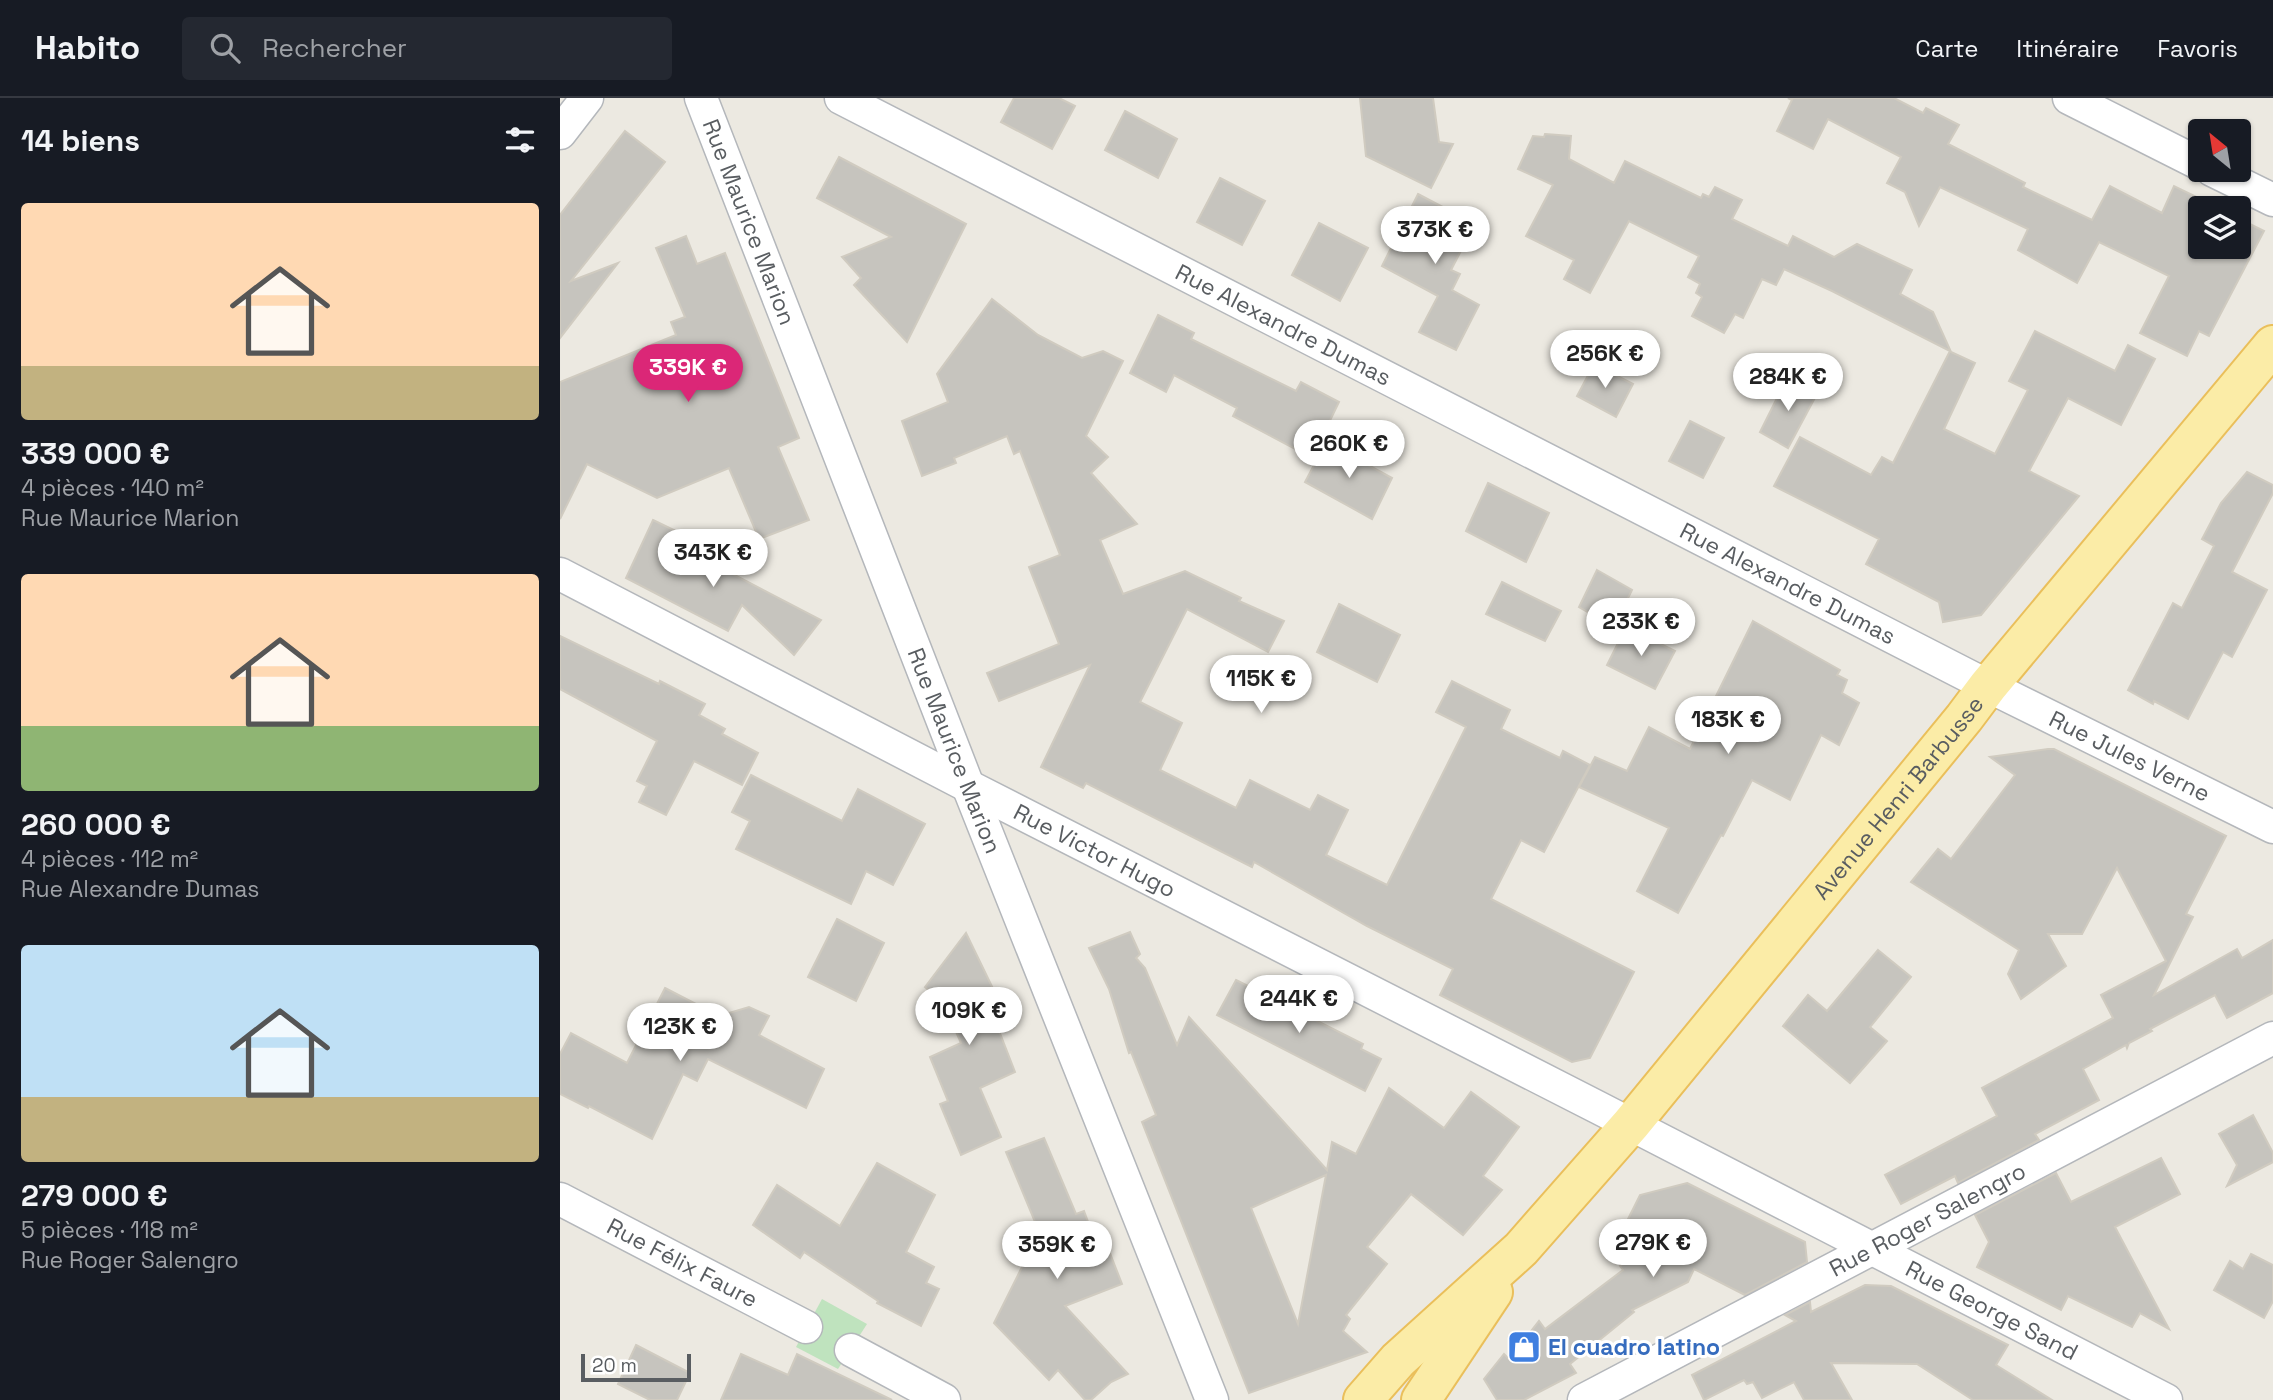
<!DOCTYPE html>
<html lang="fr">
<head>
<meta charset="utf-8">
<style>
	body { margin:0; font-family:"Space Grotesk",sans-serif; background:#242831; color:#f1f3f6; height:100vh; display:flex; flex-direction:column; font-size:26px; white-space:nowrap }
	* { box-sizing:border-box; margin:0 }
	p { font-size:23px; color:#9ea1a6 }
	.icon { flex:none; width:38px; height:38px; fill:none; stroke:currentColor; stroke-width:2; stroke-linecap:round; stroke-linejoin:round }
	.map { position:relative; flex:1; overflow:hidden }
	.side { display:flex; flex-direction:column; background:#171b24; width:560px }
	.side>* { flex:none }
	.needle { width:46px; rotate:330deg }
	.buttons { position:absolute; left:1628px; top:21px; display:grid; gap:14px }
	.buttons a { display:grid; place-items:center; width:63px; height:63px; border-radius:7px; background:#171b24; box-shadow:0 2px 5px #0004; font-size:35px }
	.scale { position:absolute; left:21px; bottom:18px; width:110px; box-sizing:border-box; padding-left:7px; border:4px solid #595d61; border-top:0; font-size:19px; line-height:24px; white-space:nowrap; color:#595d61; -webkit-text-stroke:5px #fff; paint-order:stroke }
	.price { position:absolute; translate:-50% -60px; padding:0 16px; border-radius:24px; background:#fff; color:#222; font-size:23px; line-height:46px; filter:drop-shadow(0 2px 4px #0008) }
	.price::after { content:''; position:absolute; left:50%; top:42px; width:21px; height:16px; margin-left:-10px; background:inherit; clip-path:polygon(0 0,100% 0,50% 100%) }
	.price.current { background:#db2777; color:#fff }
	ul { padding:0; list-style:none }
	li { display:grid; align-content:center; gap:14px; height:371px; padding:0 21px }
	li span { display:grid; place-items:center; height:217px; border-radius:7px; color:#555 }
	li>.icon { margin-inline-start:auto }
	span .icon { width:126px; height:126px; fill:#fffc; stroke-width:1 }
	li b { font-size:30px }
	h2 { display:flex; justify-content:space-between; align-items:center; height:84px; padding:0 21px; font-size:30px }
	header { display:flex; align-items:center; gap:42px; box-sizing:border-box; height:98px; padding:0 35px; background:#171b24; border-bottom:2px solid #363941 }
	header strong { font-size:33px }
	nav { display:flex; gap:38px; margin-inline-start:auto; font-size:24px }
	.search { width:490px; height:63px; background:#242831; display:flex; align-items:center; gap:18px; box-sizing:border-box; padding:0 24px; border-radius:7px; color:#9ea1a6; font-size:26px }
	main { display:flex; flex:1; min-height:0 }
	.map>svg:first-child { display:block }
	.green { fill:#bfe3be }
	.building { fill:#c6c4be; stroke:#d0cbc0; stroke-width:2; fill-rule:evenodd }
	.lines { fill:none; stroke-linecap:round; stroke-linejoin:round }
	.street-casing { stroke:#b4b7bb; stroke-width:35 }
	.primary-casing { stroke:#eabf5b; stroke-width:42 }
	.street { stroke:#fff; stroke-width:32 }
	.primary { stroke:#fbeca7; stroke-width:38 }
	.labels { text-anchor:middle; stroke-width:6; stroke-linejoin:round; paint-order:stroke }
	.street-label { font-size:23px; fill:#595d61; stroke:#fff }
	.shop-label { font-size:23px; font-weight:bold; fill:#366cbe; stroke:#fff; text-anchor:start }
</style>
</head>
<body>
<header>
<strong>Habito</strong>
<div class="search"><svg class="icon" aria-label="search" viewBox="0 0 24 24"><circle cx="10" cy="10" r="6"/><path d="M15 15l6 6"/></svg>Rechercher</div>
<nav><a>Carte</a><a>Itinéraire</a><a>Favoris</a></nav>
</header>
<main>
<section class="side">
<h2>14 biens<svg class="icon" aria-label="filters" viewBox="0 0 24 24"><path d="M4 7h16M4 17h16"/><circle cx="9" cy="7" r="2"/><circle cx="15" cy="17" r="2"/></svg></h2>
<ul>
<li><span style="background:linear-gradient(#ffd9b3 75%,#c2b280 0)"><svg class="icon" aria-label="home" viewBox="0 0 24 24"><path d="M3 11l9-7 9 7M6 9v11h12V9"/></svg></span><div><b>339 000 €</b><p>4 pièces · 140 m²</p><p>Rue Maurice Marion</p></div></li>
<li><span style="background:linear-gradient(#ffd9b3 70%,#8fb573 0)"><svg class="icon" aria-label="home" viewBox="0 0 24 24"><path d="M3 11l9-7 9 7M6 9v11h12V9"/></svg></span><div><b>260 000 €</b><p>4 pièces · 112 m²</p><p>Rue Alexandre Dumas</p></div></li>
<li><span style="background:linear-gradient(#bfe0f5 70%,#c2b280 0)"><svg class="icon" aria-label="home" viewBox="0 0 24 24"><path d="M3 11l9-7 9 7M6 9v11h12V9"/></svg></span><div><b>279 000 €</b><p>5 pièces · 118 m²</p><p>Rue Roger Salengro</p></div></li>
</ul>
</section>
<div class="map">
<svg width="1713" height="1302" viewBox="0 0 1713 1302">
	<rect width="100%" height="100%" fill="#ece9e1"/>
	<!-- green -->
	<path class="green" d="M262 1201 307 1226 278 1271 236 1249Z"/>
	<!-- building -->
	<g class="building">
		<path d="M454 0H499L515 8 492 51 441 24Z"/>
		<path d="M800 0H873L879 44 893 46 871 90 806 58Z"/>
		<path d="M1228 0H1334L1363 15 1366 10 1399 27 1388 46 1465 85 1463 89 1532 122 1550 88 1602 115 1614 88 1659 110H1640V149H1678V120L1704 133 1649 238 1639 233 1627 258 1580 235 1609 178 1539 144 1517 185 1458 152 1468 131 1380 89 1359 128 1345 94 1327 85 1341 59 1268 21 1253 51 1217 33 1232 2Z"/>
		<path d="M565 13 617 41 598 80 545 52Z"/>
		<path d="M65 33 105 64 11 183 58 165 0 240V117Z"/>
		<path d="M985 36 1011 38 1009 61 1054 85 1065 63 1141 100 1143 96 1149 99 1155 89 1182 102 1172 121 1228 148 1233 138 1274 159 1297 146 1352 172 1340 196 1373 214 1391 254 1415 265 1384 331 1435 356 1468 292 1449 283 1475 233 1555 273 1568 247 1595 261 1561 327 1508 300 1469 373 1519 398 1421 517 1383 524 1379 504 1306 466 1319 441 1214 388 1240 339 1311 377 1322 359 1333 365 1390 253 1272 193 1224 171 1216 187 1202 181 1183 220 1175 216 1164 235 1132 218 1142 199 1136 195 1140 186 1128 179 1139 158 1069 123 1030 195 1004 181 1014 162 966 138 993 87 958 71 973 38 984 39Z"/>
		<path d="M279 59 406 126 347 244 294 187 301 180 282 159 331 139 257 100Z"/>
		<path d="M660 80 705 103 682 147 637 124Z"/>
		<path d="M858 96 915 126 891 172 900 176 892 192 919 207 896 252 859 234 878 198 822 168Z"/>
		<path d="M759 125 808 150 780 203 732 177Z"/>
		<path d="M126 138 137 166 165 155 239 340 218 349 249 422 199 441 169 370 97 400 27 366 0 421V284L116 237 111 224 125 219 96 150Z"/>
		<path d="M432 201 478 237 522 260 543 253 563 263 526 338 548 359 531 375 577 426 540 442 563 496 625 473 681 500 679 503 724 523 708 554 627 511 580 604 622 625 600 672 676 710 690 682 750 712 758 697 788 712 766 757 827 787 906 629 876 614 892 583 950 612 941 631 1000 660 1003 653 1030 667 984 754 961 742 931 801 1074 874 1030 960 1012 964 880 897 893 871 807 828 694 764 692 769 526 685 523 690 481 669 530 567 439 603 427 575 499 546 469 469 500 457 460 353 454 356 447 338 394 360 396 365 362 378 342 323 388 304 377 276Z"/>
		<path d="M598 217 634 235 631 241 736 293 741 284 779 304 752 360 673 318 677 310 614 277 606 294 570 275Z"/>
		<path d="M1034 266 1073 286 1056 319 1017 298Z"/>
		<path d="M1227 280 1257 296 1228 350 1200 334Z"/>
		<path d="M1130 323 1164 340 1143 380 1109 363Z"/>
		<path d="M766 344 832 380 812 421 745 384Z"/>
		<path d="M1687 374 1713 387V395L1672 474 1707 492 1672 559 1663 554 1628 621 1594 603 1593 606 1568 592 1613 505 1622 510 1654 448 1642 441 1661 405Z"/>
		<path d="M928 385 989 415 966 464 906 433Z"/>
		<path d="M93 422 120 435 116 444 168 470 165 472 261 522 234 557 182 507 168 533 66 480Z"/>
		<path d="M1037 472 1072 492 1054 529 1019 509Z"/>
		<path d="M942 484 1001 513 985 543 926 516Z"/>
		<path d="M779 506 840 537 817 584 757 554Z"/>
		<path d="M1193 523 1280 572 1277 577 1287 582 1282 595 1299 605 1279 647 1261 637 1230 702 1192 682 1163 738 1161 737 1118 815 1077 793 1109 730 1019 689 1035 659 1067 673 1089 629 1130 651Z"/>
		<path d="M1066 529 1115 553 1095 591 1047 567Z"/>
		<path d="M0 538 99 586 100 583 145 606 139 617 165 631 162 636 198 655 182 687 134 663 106 717 79 704 87 688 77 683 97 643 0 591Z"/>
		<path d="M1488 651H1494L1666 738 1626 816 1633 819 1594 897 1677 851 1682 860 1713 842V895L1667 920 1655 897 1590 931 1592 933 1569 945 1567 950 1566 947 1523 971 1539 1002 1475 1036 1479 1042 1398 1085 1395 1078 1341 1106 1325 1077 1437 1018 1422 990 1553 920 1541 897 1606 863 1557 770 1522 836H1488L1506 868 1461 901 1448 876 1459 852 1351 784 1378 751 1391 761 1455 677 1430 659Z"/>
		<path d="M191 677 282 723 298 691 365 726 333 787 306 773 291 806 176 751 190 723 172 714Z"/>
		<path d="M277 821 324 845 296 903 248 879Z"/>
		<path d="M570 834 580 856 576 860 585 870 617 947 629 919 767 1072 772 1044 796 1056 829 990 884 1030 911 994 959 1029 923 1078 942 1092 903 1137 851 1096 807 1149 827 1166 786 1217 790 1221 783 1233 807 1254 689 1295 582 1024 596 1017 571 954 569 955 549 891 529 850ZM766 1077 738 1226 691 1110Z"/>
		<path d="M406 835 439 903 429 907 455 974 420 990 441 1039 401 1057 380 1006 388 1003 370 959 401 945 383 904 365 889Z"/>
		<path d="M1318 852 1351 879 1310 929 1327 943 1290 985 1223 928 1248 897 1267 913Z"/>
		<path d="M676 882 803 946 801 951 821 961 805 993 657 917Z"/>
		<path d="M105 890 159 918 189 909 209 918 199 937 264 971 246 1010 148 961 137 983 123 976 92 1041 29 1008 28 1010 0 996V956L11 935 67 965Z"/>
		<path d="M1693 1017 1713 1055V1064L1667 1088 1677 1067 1659 1036Z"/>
		<path d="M484 1040 516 1116 524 1113 537 1148 546 1145 562 1186 505 1208 568 1276 551 1284 531 1302H525L498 1272 489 1282 434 1225 468 1157 460 1138 478 1131 446 1054Z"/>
		<path d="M1601 1060 1620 1096 1555 1129 1609 1231 1580 1215 1572 1229 1508 1198 1501 1212 1417 1169 1429 1144 1415 1117 1496 1075 1511 1104Z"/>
		<path d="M317 1065 375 1097 346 1154 374 1169 366 1185 379 1191 361 1228 317 1205 318 1203 244 1154 240 1160 193 1127 217 1087 280 1128Z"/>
		<path d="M1127 1085 1245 1144 1247 1164 1185 1197 1134 1171 1128 1184 1072 1212 1074 1214 1010 1266 1016 1275 964 1302H937L924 1281 944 1256 949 1261 979 1223 985 1231 1063 1172 1060 1168 1086 1145 1062 1133 1080 1097Z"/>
		<path d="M1691 1156 1713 1167V1203L1704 1220 1654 1192 1670 1163 1683 1171Z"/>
		<path d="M1305 1187 1331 1188 1448 1247 1436 1267 1492 1302H1413L1357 1266 1271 1265 1292 1302H1244L1234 1284 1202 1300 1193 1284 1187 1286 1184 1282 1144 1302 1132 1277 1236 1223 1225 1217 1250 1204 1251 1214Z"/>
		<path d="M76 1247 130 1275 117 1302H90L58 1286Z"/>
		<path d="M181 1256 228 1277 237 1256 332 1302H161Z"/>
	</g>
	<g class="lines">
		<defs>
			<g id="street">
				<path id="s1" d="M141 0 408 688 652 1302"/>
				<path id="s2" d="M281 0 1428 588 1713 729"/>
				<path d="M1509 0 1640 66"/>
				<path d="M0 35 27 0"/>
				<path d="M1652 72 1713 102"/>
				<path id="s3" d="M0 476 408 688 1039 1010 1606 1302"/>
				<path id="s4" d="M0 1101 246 1229"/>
				<path d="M291 1252 384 1302"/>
				<path id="s5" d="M1024 1302 1713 940"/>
			</g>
			<g id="primary">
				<path id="s6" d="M803 1302 838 1262 961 1151 1071 1026 1404 620 1428 588 1713 247"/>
				<path d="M861 1302 933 1194"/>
			</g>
		</defs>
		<!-- street casing -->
		<use href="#street" class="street-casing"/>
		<!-- primary casing -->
		<use href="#primary" class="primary-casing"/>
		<!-- street -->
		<use href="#street" class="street"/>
		<!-- primary -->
		<use href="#primary" class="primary"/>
	</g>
	<!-- icons -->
	<defs>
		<symbol id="shop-square" viewBox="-11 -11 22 22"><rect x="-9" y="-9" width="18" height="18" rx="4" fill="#3f7fe0" stroke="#fff"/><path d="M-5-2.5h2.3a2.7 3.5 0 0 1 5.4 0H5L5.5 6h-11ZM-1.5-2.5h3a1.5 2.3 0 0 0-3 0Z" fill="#fff"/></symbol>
	</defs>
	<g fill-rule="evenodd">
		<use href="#shop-square" x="945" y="1230" width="38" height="38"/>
	</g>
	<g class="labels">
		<!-- street labels -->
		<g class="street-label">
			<text dy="8" stroke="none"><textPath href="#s1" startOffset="133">Rue Maurice Marion</textPath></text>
			<text dy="8" stroke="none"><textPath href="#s2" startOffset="497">Rue Alexandre Dumas</textPath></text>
			<text dy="8" stroke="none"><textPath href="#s2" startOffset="1064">Rue Alexandre Dumas</textPath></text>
			<text dy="8" stroke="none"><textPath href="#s1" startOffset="700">Rue Maurice Marion</textPath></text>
			<text dy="8" stroke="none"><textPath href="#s2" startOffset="1447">Rue Jules Verne</textPath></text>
			<text dy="8" stroke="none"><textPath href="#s6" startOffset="807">Avenue Henri Barbusse</textPath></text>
			<text dy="8" stroke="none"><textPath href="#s3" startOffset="602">Rue Victor Hugo</textPath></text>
			<text dy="8" stroke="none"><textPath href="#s5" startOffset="388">Rue Roger Salengro</textPath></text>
			<text dy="8" stroke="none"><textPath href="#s4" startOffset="138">Rue Félix Faure</textPath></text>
			<text dy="8" stroke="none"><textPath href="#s3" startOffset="1610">Rue George Sand</textPath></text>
		</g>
		<!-- shop labels -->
		<g class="shop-label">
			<text x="988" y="1257">El cuadro latino</text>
		</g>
	</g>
</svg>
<div class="buttons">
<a><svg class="needle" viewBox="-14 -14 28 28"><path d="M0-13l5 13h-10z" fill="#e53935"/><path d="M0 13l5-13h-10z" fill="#9ea1a6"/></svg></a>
<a><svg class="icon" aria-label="layers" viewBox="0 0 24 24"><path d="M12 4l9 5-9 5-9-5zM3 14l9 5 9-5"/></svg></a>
</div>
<div class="scale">20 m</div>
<b class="price" style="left:875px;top:168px">373K €</b>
<b class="price" style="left:1045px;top:292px">256K €</b>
<b class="price current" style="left:128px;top:306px">339K €</b>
<b class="price" style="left:1228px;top:315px">284K €</b>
<b class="price" style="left:789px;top:382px">260K €</b>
<b class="price" style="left:153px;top:491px">343K €</b>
<b class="price" style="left:1081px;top:560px">233K €</b>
<b class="price" style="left:701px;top:617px">115K €</b>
<b class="price" style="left:1168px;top:658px">183K €</b>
<b class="price" style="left:739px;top:937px">244K €</b>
<b class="price" style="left:409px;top:949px">109K €</b>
<b class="price" style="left:120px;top:965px">123K €</b>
<b class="price" style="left:1093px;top:1181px">279K €</b>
<b class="price" style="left:497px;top:1183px">359K €</b>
</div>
</main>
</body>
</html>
